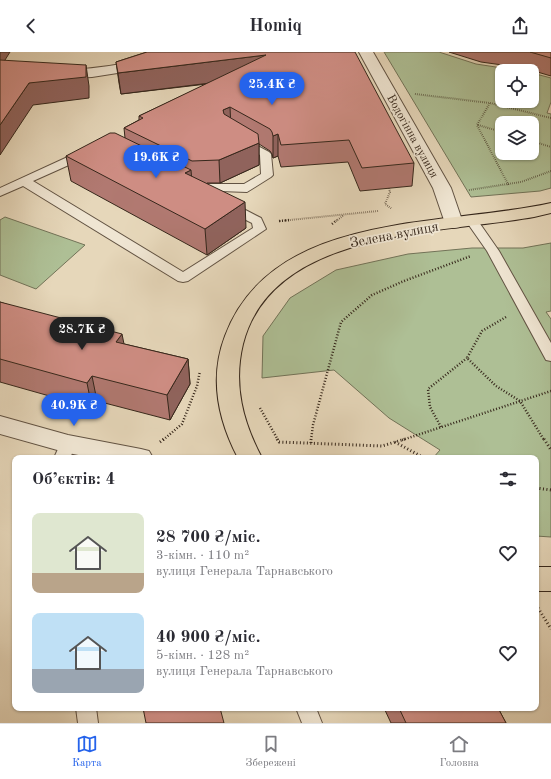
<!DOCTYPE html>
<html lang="uk">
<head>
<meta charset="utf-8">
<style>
	body { margin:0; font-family:"Old Standard TT",serif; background:#f2f2f3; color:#2b2b33; height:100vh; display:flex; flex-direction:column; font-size:15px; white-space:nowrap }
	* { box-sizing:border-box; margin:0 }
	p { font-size:13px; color:#7c7c81 }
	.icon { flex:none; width:22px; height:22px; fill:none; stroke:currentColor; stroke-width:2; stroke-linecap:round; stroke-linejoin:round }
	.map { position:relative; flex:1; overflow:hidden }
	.side { position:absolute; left:12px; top:403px; width:527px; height:256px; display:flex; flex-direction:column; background:#fff; border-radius:8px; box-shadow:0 1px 3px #0004 }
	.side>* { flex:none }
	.buttons { position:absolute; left:495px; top:12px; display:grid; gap:8px }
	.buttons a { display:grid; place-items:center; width:44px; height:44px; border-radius:8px; background:#fff; box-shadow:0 1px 3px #0004; font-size:20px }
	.price { position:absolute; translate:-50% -34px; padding:0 9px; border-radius:14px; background:#2563eb; color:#fff; font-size:13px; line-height:26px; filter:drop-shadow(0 1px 2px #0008) }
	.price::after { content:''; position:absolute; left:50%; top:24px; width:12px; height:9px; margin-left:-6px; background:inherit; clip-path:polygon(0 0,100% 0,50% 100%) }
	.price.current { background:#222; color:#fff }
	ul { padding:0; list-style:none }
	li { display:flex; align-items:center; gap:12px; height:100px; padding:0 20px }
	li span { display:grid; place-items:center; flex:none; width:112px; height:80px; border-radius:8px; color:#555 }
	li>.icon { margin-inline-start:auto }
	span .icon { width:48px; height:48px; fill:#fffc; stroke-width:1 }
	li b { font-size:17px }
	h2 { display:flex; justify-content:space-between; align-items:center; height:48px; padding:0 20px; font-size:17px }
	header { display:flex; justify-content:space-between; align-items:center; height:52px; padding:0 20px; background:#fff; font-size:18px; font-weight:800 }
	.dock { display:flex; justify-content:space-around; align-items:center; height:56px; border-top:1px solid #e1e1e2; background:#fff; font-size:11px; color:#7c7c81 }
	.dock a { display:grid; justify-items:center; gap:2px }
	.dock .current { color:#2563eb }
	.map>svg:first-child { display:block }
	.green { fill:#aebf95; stroke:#727358; fill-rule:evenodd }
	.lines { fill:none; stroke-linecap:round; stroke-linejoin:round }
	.lane-casing { stroke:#625343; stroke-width:2 }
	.street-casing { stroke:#625343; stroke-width:2 }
	.primary-casing { stroke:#36271b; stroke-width:2 }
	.path-far2 { stroke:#36271b; stroke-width:2; stroke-dasharray:0.5 1.5; stroke-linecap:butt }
	.path-far1 { stroke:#36271b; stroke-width:2.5; stroke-dasharray:1 2; stroke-linecap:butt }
	.path { stroke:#36271b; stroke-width:3; stroke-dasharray:1 2.5; stroke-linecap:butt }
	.lane { fill:#efe5d2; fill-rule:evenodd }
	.street { fill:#efe5d2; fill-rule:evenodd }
	.primary { fill:#e6d7ba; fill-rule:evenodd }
	.wall { fill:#b17971; stroke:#36271b }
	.shaded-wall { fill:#90635c; stroke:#36271b }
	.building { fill:#ce8d83; stroke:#36271b }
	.labels { text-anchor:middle; stroke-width:3.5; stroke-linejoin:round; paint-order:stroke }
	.far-street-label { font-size:12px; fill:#36271b; stroke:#efe5d2 }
	.street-label { font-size:14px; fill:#36271b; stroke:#efe5d2 }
</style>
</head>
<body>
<header><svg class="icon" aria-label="back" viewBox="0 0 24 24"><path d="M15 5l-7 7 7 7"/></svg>Homiq<svg class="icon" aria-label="share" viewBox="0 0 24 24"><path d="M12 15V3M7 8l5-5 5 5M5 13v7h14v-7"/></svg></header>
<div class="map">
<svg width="551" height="671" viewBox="0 0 551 671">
	<rect width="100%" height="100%" fill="#e6d7ba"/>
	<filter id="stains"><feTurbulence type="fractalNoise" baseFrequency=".005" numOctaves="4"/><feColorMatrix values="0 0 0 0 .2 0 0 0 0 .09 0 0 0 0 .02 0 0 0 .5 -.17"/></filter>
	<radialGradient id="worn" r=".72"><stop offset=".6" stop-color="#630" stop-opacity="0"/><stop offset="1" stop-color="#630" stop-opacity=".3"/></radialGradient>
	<!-- green -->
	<g class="green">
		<path d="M384 0H439L476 12 522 19H502V49H532V21L551 26V50L547 61 551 62V136L540 139 471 145ZM502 71H532V101H502Z"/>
		<path d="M5 165 85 193 36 237 0 223V168Z"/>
		<path d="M551 191V259L546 260 551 267V485L536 484V406H433L440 398 389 366 334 318 262 326 263 284 290 246 336 218 408 202 472 196H523Z"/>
	</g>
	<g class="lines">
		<defs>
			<g id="lane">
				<path d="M241 85 269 100 271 102 273 123 271 125 247 140 193 138 191 136 193 134 197 132H244L261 122 260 103 237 90 236 88Z"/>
				<path d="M85 100 89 101 91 103 89 105 80 108 33 129 183 220 253 176 252 171 224 157 222 154 224 151H232L261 166 266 177 188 229 183 230 178 229 23 134 0 144V136L72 103Z"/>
				<path d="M472 165 476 166 499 199 551 291V309L546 308 487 199 466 169 468 166Z"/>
				<path d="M68 386 74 388 76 392 70 406H54L62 388Z"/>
				<path d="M76 656H96L98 671H78Z"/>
				<path d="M296 656H316L322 671H302Z"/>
			</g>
			<g id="street">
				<path d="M171 0H192L190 3 143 17 92 25 39 28 0 25V17C60 21 113 18 171 0Z"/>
				<path d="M359 0H373L451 136 463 171 460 175 454 176 448 175 445 171 433 136Z"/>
				<path d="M0 364 68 383 141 397 149 399 153 406H94L68 401 0 382Z"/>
			</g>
			<g id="primary">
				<path d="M551 151V161L534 165C441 182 272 177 243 292 233 333 243 370 262 406H238C218 368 209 326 225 284 272 158 444 175 551 151Z"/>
				<rect x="536" y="515" width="15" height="24"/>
			</g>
		</defs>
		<!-- lane casing -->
		<use href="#lane" class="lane-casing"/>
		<!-- street casing -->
		<use href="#street" class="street-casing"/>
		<!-- primary casing -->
		<use href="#primary" class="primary-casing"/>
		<!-- path-far2 -->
		<g class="path-far2">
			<path d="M415 42 490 51 477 73 509 134"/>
			<path d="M490 51 551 66"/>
			<path d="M478 73 502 80"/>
			<path d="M532 89 551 95"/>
			<path d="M389 136 390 140 385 152 392 157"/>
			<path d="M469 138 521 130 551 119"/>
			<path d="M280 169 378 159"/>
			<path d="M336 169 344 163"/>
		</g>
		<!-- path-far1 -->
		<g class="path-far1">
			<path d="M279 169 290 168"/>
			<path d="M332 172 337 168"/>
			<path d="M506 265 482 279 467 306 496 334 520 349 544 388"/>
			<path d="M260 356 278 388"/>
			<path d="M441 375 430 355 428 337 467 306"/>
			<path d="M163 388 182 372 197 334 200 319"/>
			<path d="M311 388 313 373 341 270 372 243 404 229 471 204"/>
			<path d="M402 388 551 339"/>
		</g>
		<!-- path -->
		<g class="path">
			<path d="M277 387 279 390 382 394 405 387"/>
			<path d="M544 387 551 398"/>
			<path d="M160 390 164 387"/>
			<path d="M395 390 424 406"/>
			<path d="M311 391V387"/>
			<path d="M536 436 551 438"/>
			<path d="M538 556 551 577"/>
		</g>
		<!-- lane -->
		<use href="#lane" class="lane"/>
		<!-- street -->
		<use href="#street" class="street"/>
		<!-- primary -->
		<use href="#primary" class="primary"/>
	</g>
	<!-- wall -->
	<g class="wall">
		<path d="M147 0 414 111 412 134 360 139 348 110 281 115 278 104 273 106 272 102 270 99 259 92V113L220 131H207L246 176 207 203 71 129 66 104 125 86 124 76 139 68V64L207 32 121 42 119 31 116 10Z"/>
		<path d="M449 0H551V24L524 16 481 10Z"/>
		<path d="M0 250 124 292 188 307 190 332 170 368 97 349 92 356 0 330Z"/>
		<path d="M384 656H498L506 671H391Z"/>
	</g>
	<!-- shaded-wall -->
	<g class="shaded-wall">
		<path d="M0 0H10L0 16Z"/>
		<path d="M266 3 267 24 121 42 118 21Z"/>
		<path d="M86 13 89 34V46L33 53 0 103V73L29 31Z"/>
		<path d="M230 55 231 77 224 80 223 58Z"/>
		<path d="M278 82V104L273 106V84Z"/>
		<path d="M259 91V113L220 131 219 108Z"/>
		<path d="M191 118 193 144 185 121Z"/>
		<path d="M245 150 246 176 207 203 205 177Z"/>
		<path d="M122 282 127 307 116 290Z"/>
		<path d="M188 307 190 332 170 368 167 343Z"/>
		<path d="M92 324 97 349 92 356 87 331Z"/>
	</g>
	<!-- building -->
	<g class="building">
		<path d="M147 0H355L414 111 362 116 349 88 281 93 278 82 273 84 272 80 270 77 230 55 223 58 224 62 258 82 259 91 219 108 192 109 124 76 143 66 139 64 266 3 118 21 116 10Z"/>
		<path d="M530 0H551V6Z"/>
		<path d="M0 8 86 13V25L29 31 0 73Z"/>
		<path d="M110 81H115L191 118 185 121 245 150 205 177 66 104Z"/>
		<path d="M0 250 122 282 116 290 188 307 167 343 92 324 87 331 0 307Z"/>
		<path d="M143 656H220L224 671H146Z"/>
		<path d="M399 656H498L506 671H406Z"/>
	</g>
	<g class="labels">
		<!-- far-street labels -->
		<g class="far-street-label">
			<text transform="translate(413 84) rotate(61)" y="4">Водогінна вулиця</text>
		</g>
		<!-- street labels -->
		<g class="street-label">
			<text transform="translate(394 182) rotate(-11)" y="5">Зелена вулиця</text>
		</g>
	</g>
	<rect width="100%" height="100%" filter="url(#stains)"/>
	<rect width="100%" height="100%" fill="url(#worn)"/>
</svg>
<div class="buttons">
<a><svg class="icon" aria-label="locate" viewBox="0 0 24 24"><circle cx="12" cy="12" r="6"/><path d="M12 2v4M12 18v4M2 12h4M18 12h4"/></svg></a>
<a><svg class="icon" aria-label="layers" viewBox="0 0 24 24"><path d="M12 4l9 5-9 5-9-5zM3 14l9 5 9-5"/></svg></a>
</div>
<b class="price" style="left:272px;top:54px">25.4K ₴</b>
<b class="price" style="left:156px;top:127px">19.6K ₴</b>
<b class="price current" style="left:82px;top:299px">28.7K ₴</b>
<b class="price" style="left:74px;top:375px">40.9K ₴</b>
<section class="side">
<h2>Об’єктів: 4<svg class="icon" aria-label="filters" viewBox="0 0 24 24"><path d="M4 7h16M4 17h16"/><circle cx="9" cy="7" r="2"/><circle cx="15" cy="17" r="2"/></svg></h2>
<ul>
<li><span style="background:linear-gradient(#dfe7d0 75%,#b9a48a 0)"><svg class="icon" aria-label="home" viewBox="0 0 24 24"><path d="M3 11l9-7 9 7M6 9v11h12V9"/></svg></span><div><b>28 700 ₴/міс.</b><p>3-кімн. · 110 m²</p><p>вулиця Генерала Тарнавського</p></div><svg class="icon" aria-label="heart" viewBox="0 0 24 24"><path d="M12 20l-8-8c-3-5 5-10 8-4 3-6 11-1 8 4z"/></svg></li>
<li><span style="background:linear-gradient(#bfe0f5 70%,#9aa5b1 0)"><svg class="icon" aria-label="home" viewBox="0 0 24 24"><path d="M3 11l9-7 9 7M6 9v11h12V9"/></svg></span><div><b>40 900 ₴/міс.</b><p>5-кімн. · 128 m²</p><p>вулиця Генерала Тарнавського</p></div><svg class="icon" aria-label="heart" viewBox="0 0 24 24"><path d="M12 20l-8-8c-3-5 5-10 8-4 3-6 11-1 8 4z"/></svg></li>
</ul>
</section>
</div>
<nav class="dock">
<a class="current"><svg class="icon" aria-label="map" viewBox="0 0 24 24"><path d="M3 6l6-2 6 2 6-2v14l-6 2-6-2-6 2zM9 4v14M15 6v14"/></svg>Карта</a>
<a><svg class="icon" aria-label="saved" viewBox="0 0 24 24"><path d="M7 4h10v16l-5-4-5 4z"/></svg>Збережені</a>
<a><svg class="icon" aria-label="home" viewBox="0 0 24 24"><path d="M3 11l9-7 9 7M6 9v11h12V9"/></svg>Головна</a>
</nav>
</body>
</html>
